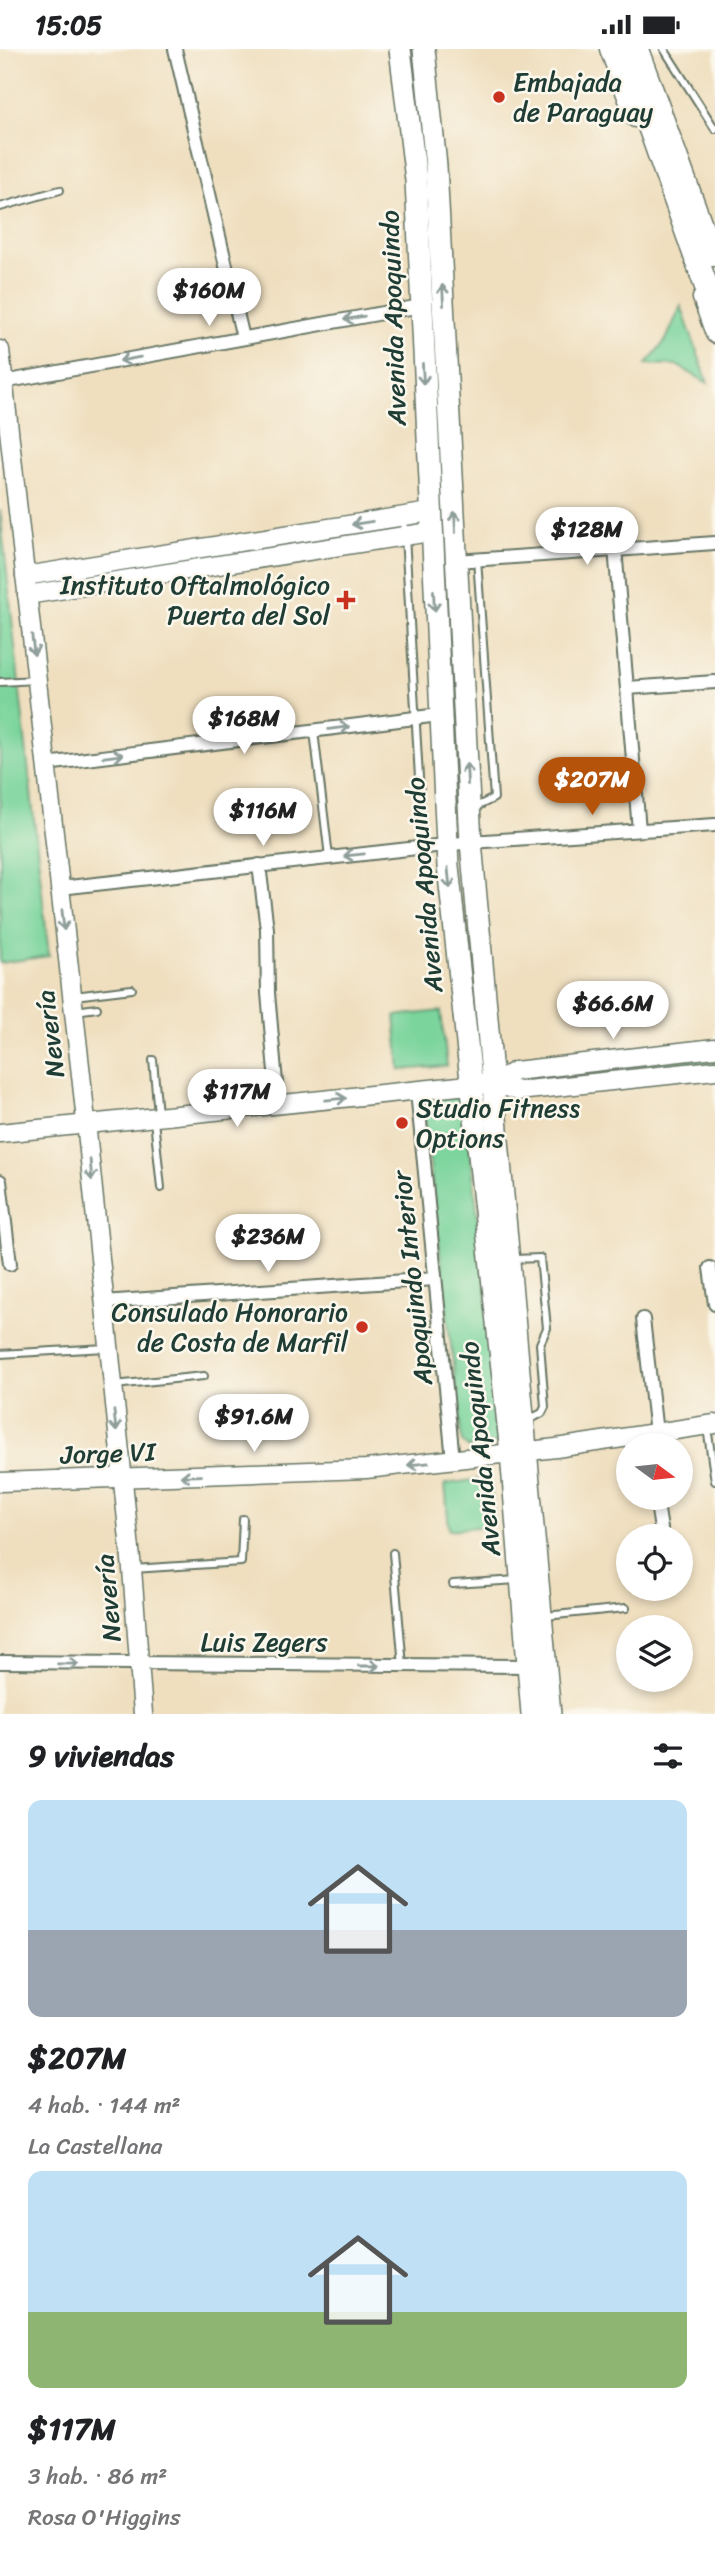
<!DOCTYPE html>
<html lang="es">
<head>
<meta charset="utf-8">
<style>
	body { margin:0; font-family:Sriracha,sans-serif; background:#f2f2f2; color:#202124; height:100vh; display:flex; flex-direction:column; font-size:26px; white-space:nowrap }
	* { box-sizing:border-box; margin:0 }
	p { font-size:23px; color:#757577 }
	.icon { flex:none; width:38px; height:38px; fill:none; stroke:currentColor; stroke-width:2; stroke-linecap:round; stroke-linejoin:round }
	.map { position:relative; height:1665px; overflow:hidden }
	.side { display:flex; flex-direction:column; background:#fff; flex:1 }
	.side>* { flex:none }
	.needle { width:46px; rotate:105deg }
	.tools { position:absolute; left:616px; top:1384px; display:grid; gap:14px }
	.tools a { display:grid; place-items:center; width:77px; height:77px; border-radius:50%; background:#fff; box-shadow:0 4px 10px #0003; font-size:35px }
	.price { position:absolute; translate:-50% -60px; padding:0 16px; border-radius:24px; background:#fff; color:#222; font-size:23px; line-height:46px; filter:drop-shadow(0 2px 4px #0008) }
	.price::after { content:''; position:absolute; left:50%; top:42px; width:21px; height:16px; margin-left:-10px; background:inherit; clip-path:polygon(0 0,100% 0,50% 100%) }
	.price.active { background:#b45309; color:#fff }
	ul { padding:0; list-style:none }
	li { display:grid; align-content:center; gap:14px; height:371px; padding:0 28px }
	li span { display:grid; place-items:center; height:217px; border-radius:14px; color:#555 }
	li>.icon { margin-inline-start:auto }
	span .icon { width:126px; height:126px; fill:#fffc; stroke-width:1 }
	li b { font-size:30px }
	h2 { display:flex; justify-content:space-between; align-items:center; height:84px; padding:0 28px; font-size:30px }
	.status { display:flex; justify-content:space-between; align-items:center; height:49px; padding:0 35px; background:#fff; direction:ltr }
	.status svg { height:19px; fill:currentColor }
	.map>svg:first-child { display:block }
	.green { fill:#7ad49b; stroke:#4c8868; stroke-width:2 }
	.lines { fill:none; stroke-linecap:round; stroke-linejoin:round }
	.lane-casing { stroke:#687665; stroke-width:10 }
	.street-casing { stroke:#687665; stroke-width:16 }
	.secondary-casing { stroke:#687665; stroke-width:21 }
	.primary-casing { stroke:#687665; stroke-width:24 }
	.highway-casing { stroke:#687665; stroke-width:26 }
	.lane { stroke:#fff; stroke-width:6 }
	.street { stroke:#fff; stroke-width:12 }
	.secondary { stroke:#fff; stroke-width:18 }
	.primary { stroke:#fff; stroke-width:21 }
	.highway { stroke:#fff; stroke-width:23 }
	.oneway { stroke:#8f9e9a }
	.poi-dot { fill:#c8321e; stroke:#fbf7ec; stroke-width:2.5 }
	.labels { text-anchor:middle; stroke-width:5; stroke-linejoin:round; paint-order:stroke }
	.poi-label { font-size:26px; fill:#1f3d34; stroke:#fbf7ec; text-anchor:start }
	.street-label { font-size:26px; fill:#1f3d34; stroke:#fbf7ec }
</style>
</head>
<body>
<div class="status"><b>15:05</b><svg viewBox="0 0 49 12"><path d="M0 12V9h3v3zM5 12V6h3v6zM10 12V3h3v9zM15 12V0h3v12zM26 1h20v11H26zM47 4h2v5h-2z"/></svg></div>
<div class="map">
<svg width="715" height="1665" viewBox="0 0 715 1665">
	<rect width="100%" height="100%" fill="#fbf7ec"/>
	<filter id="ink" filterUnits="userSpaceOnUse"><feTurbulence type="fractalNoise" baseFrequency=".0143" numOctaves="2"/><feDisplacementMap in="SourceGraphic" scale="14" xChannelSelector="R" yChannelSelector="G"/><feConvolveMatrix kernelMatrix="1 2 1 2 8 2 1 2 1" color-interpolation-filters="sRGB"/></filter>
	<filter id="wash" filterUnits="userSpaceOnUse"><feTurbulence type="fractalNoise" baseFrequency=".00686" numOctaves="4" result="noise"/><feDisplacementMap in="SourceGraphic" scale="28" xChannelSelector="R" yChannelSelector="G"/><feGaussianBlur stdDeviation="1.57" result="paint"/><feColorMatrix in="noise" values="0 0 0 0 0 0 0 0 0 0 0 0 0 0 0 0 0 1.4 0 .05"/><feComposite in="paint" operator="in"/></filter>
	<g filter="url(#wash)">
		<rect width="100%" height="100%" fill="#efdfbf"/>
		<!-- green -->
		<g class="green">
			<path d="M681 257 708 334 676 316 646 315 666 291Z"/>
			<path d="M0 461 49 907 0 914Z"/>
			<path d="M441 962 447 1017 400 1021 395 967Z"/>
			<path d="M715 1006V1015L594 1029 593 1019Z"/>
			<path d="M459 1045 465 1051 502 1387 498 1394 469 1399 462 1393 423 1055 428 1049Z"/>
			<path d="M480 1430 491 1435 494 1476 449 1481 445 1435Z"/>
		</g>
	</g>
	<g filter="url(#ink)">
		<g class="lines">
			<defs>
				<g id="lane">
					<path d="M664 0 715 80"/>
					<path d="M0 158 60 141"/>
					<path d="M404 469 423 798"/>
					<path d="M0 633 36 631"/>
					<path d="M314 682 329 808"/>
					<path d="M474 759 494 749 477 510"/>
					<path d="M74 947 132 940"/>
					<path d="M75 962 97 959"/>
					<path d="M153 1011 158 1065"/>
					<path d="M154 1071 161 1139"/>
					<path d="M514 1210 540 1209 547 1279 540 1295 545 1358 542 1364 527 1372"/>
					<path d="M0 1305 106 1299"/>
					<path d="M114 1336 204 1327"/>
					<path d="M707 1378 715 1432"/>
					<path d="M393 1504 403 1617"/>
					<path d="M133 1520 241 1513 243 1470"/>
					<path d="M453 1535 519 1531"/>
					<path d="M545 1567 626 1559"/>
				</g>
				<g id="street">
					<path d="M175 0 243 289"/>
					<path d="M3 333 421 257"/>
					<path d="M615 499 639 781"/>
					<path d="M456 512 715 494"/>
					<path d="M627 639 715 633"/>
					<path d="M46 715 439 666"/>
					<path d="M259 816 267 880 268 944 278 1056"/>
					<path d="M60 839 471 793 715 776"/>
					<path d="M417 1042 453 1411"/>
					<path d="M0 1132 10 1215"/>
					<path d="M710 1219 715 1255"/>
					<path d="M103 1253 435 1230"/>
					<path d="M643 1270 656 1384"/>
					<path d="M656 1449 661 1480"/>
					<path d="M0 1613 528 1617"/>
				</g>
				<g id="secondary">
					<path d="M609 0 635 69"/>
					<path d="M639 0 715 208"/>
					<path d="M702 249 715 285"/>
					<path d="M0 301 83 1044 132 1520 143 1665"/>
					<path d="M25 527 430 463"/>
					<path d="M27 546 430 483"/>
					<path d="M493 1034 515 1022 715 999"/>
					<path d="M0 1084 469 1036 493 1034 518 1042 715 1021"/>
					<path d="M0 1433 366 1420 556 1399 715 1375"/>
				</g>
				<g id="primary">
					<path d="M400 0 416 131 448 817 511 1404 532 1665"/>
					<path d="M424 0 436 117 471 793 550 1665"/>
				</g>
				<path id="highway" d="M622 0 715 262"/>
			</defs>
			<!-- lane casing -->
			<use href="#lane" class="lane-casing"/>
			<!-- street casing -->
			<use href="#street" class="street-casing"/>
			<!-- secondary casing -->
			<use href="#secondary" class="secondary-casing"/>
			<!-- primary casing -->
			<use href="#primary" class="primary-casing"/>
			<!-- highway casing -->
			<use href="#highway" class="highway-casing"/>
			<!-- lane -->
			<use href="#lane" class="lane"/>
			<!-- street -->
			<use href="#street" class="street"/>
			<!-- secondary -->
			<use href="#secondary" class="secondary"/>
			<!-- primary -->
			<use href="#primary" class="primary"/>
			<!-- highway -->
			<use href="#highway" class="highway"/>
		</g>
		<!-- one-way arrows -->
		<defs><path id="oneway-shaft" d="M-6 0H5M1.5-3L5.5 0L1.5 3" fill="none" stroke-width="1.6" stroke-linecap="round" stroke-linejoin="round" transform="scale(1.75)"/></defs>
		<g class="oneway">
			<use href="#oneway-shaft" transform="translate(443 246) rotate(-93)"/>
			<use href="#oneway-shaft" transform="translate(354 269) rotate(170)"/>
			<use href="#oneway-shaft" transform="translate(130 310) rotate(170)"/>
			<use href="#oneway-shaft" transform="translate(423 325) rotate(87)"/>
			<use href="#oneway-shaft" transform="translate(455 473) rotate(-93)"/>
			<use href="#oneway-shaft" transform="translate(362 474) rotate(171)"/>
			<use href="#oneway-shaft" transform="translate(434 552) rotate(87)"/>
			<use href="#oneway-shaft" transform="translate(33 596) rotate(83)"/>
			<use href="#oneway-shaft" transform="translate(339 679) rotate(-7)"/>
			<use href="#oneway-shaft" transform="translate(113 707) rotate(-7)"/>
			<use href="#oneway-shaft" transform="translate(467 725) rotate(-93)"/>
			<use href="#oneway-shaft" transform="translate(354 806) rotate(174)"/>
			<use href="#oneway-shaft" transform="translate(449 829) rotate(84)"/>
			<use href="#oneway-shaft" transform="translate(63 871) rotate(84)"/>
			<use href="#oneway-shaft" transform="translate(336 1050) rotate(-6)"/>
			<use href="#oneway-shaft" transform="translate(91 1121) rotate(85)"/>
			<use href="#oneway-shaft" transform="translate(115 1372) rotate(84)"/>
			<use href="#oneway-shaft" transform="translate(418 1415) rotate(174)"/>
			<use href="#oneway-shaft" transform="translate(191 1427) rotate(178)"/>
			<use href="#oneway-shaft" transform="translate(68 1615) rotate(1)"/>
			<use href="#oneway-shaft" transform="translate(369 1617)"/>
		</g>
	</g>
	<!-- markers -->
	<g class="poi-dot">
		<circle cx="499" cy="48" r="7"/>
		<path d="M342.5 540.5h7v7h7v7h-7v7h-7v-7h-7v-7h7z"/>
		<circle cx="402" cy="1074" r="7"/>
		<circle cx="362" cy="1278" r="7"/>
	</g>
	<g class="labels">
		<!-- poi labels -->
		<g class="poi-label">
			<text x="513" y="42">Embajada<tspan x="513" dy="30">de Paraguay</tspan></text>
			<text x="330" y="545" text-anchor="end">Instituto Oftalmológico<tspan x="330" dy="30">Puerta del Sol</tspan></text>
			<text x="416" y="1068">Studio Fitness<tspan x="416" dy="30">Options</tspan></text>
			<text x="348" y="1272" text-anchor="end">Consulado Honorario<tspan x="348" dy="30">de Costa de Marfil</tspan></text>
		</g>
		<!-- street labels -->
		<g class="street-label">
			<text transform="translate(393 269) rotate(-92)" y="9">Avenida Apoquindo</text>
			<text transform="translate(424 836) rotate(-95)" y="9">Avenida Apoquindo</text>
			<text transform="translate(50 985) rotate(-97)" y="9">Nevería</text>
			<text transform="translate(412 1229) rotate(-96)" y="9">Apoquindo Interior</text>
			<text transform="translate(480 1400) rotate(-96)" y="9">Avenida Apoquindo</text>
			<text transform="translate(108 1404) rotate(-2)" y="9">Jorge VI</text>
			<text transform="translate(108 1549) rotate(-95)" y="9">Nevería</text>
			<text x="264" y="1602">Luis Zegers</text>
		</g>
	</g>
</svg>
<div class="tools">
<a><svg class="needle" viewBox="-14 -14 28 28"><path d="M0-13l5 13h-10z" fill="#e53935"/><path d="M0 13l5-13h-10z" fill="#757577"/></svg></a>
<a><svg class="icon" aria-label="locate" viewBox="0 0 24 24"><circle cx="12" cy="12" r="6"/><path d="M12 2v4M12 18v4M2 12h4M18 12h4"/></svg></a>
<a><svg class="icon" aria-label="layers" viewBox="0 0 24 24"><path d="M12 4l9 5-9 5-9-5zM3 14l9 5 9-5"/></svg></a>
</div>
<b class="price" style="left:209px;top:279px">$160M</b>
<b class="price" style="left:587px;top:518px">$128M</b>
<b class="price" style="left:244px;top:707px">$168M</b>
<b class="price active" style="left:592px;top:768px">$207M</b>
<b class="price" style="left:263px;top:799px">$116M</b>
<b class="price" style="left:613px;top:992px">$66.6M</b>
<b class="price" style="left:237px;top:1080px">$117M</b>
<b class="price" style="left:268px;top:1225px">$236M</b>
<b class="price" style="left:254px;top:1405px">$91.6M</b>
</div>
<section class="side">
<h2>9 viviendas<svg class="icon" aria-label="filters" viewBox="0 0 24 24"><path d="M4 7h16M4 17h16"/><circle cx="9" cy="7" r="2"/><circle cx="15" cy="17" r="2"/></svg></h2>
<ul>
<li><span style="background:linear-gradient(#bfe0f5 60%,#9aa5b1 0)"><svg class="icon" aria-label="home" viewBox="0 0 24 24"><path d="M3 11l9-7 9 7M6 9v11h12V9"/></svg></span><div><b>$207M</b><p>4 hab. · 144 m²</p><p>La Castellana</p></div></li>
<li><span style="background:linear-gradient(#bfe0f5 65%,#8fb573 0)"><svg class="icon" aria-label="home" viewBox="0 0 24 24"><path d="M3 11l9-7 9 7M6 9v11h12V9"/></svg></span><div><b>$117M</b><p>3 hab. · 86 m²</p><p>Rosa O'Higgins</p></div></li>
</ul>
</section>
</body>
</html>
